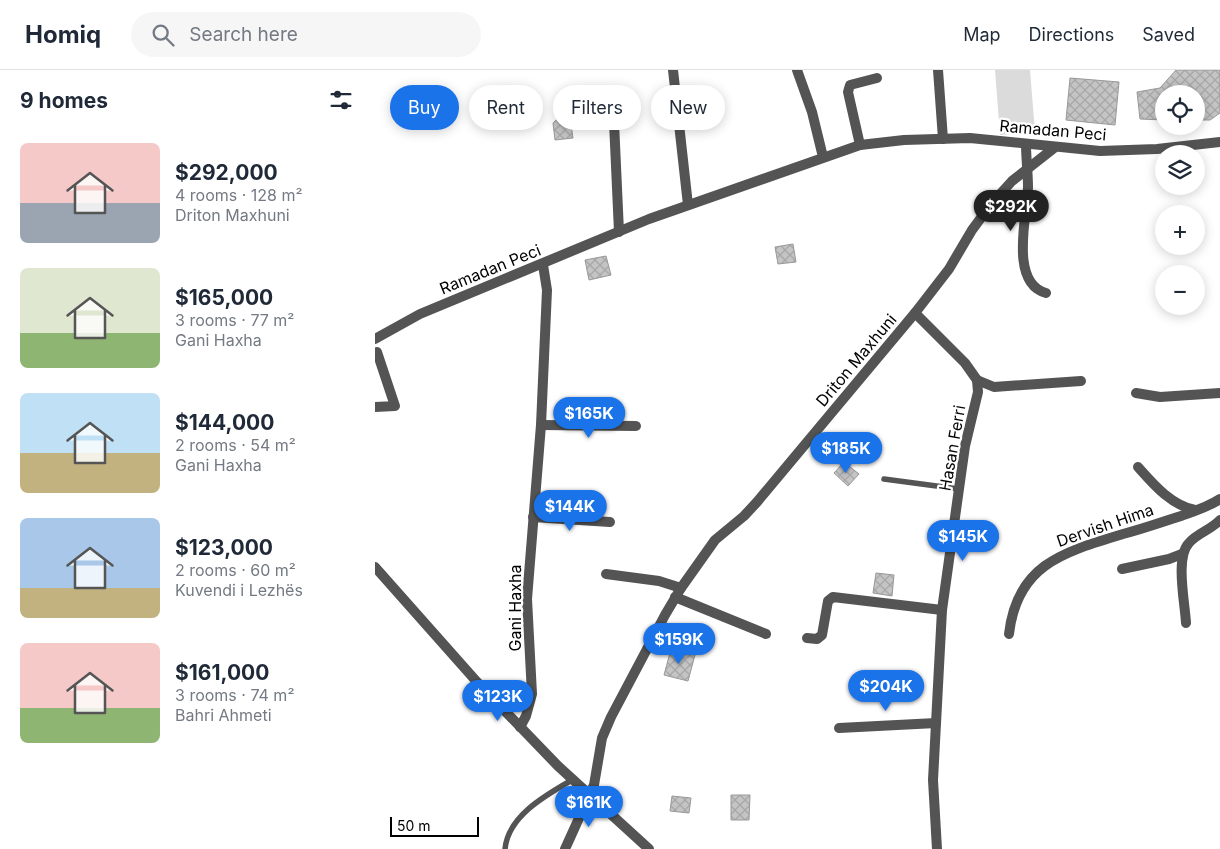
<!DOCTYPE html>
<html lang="en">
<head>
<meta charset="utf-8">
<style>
	body { margin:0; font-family:Inter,sans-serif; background:#f6f6f7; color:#1f2937; height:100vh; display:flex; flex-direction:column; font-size:19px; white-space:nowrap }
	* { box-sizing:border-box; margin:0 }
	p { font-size:16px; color:#747a83 }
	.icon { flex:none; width:28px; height:28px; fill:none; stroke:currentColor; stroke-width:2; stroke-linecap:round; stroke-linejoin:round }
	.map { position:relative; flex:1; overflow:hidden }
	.panel { display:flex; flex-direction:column; background:#fff; width:375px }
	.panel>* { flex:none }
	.hud { position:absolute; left:15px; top:15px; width:475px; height:45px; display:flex; gap:10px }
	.fabs { position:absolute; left:780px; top:15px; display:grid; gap:10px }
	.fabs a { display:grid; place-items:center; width:50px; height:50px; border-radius:50%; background:#fff; box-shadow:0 2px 12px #0003; font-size:25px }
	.scale { position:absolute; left:15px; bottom:12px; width:89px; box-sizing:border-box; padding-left:5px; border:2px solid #000; border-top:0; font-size:14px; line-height:18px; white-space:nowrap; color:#000; -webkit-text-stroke:4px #fff; paint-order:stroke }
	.price { position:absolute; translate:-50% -42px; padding:0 11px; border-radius:18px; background:#1a73e8; color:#fff; font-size:16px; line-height:32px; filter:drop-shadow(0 1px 2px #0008) }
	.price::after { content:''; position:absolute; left:50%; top:30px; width:15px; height:11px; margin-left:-8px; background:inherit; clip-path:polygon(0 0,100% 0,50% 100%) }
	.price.active { background:#222; color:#fff }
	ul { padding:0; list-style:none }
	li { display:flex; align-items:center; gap:15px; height:125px; padding:0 20px }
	li span { display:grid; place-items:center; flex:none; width:140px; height:100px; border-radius:8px; color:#555 }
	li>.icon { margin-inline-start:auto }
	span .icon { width:60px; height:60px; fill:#fffc; stroke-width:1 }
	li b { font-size:21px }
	h2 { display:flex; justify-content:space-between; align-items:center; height:60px; padding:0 20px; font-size:21px }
	.tag { padding:0 18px; border-radius:22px; background:#fff; box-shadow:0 2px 12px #0003; font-size:18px; line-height:45px }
	.tag.active { background:#1a73e8; color:#fff }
	header { display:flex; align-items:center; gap:30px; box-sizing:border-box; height:70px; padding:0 25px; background:#fff; border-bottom:1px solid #e0e1e3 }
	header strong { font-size:24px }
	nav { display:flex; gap:28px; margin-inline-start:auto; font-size:18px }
	.search { width:350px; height:45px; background:#f6f6f7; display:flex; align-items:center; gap:12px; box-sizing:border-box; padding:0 18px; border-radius:28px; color:#747a83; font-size:19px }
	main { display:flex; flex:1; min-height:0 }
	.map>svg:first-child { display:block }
	.park { fill:#dbdbdb }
	.building { fill:url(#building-cross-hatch); stroke:#989898 }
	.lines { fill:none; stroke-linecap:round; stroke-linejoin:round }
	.service { stroke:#545454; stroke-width:5.5 }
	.minor { stroke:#545454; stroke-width:10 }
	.tertiary { stroke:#545454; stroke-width:10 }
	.labels { text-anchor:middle; stroke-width:4.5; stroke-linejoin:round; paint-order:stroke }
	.street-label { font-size:16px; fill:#000; stroke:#fff }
</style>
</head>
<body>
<header>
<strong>Homiq</strong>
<div class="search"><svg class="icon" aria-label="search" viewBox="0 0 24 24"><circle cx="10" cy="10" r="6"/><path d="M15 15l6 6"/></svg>Search here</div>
<nav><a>Map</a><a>Directions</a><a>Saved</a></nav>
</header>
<main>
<section class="panel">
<h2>9 homes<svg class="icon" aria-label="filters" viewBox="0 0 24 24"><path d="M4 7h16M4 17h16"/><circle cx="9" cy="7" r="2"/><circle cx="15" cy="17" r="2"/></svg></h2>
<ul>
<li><span style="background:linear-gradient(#f6c9c9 60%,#9aa5b1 0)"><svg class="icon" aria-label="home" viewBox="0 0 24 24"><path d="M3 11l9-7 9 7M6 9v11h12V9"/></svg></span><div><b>$292,000</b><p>4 rooms · 128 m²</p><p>Driton Maxhuni</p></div></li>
<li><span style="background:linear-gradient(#dfe7d0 65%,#8fb573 0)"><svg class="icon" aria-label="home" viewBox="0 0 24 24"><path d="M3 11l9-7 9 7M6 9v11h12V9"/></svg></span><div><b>$165,000</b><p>3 rooms · 77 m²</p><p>Gani Haxha</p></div></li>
<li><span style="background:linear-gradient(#bfe0f5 60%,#c2b280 0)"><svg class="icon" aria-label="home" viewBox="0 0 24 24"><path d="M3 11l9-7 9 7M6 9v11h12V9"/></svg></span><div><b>$144,000</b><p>2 rooms · 54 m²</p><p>Gani Haxha</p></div></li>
<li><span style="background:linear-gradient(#a9c7e8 70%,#c2b280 0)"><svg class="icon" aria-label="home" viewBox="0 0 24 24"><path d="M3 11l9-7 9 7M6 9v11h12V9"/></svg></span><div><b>$123,000</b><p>2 rooms · 60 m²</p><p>Kuvendi i Lezhës</p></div></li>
<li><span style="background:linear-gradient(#f6c9c9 65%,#8fb573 0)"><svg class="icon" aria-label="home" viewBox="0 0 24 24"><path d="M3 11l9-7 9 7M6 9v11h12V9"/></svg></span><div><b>$161,000</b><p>3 rooms · 74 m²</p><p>Bahri Ahmeti</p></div></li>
</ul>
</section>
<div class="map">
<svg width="845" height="779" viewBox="0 0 845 779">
	<defs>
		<pattern id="building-cross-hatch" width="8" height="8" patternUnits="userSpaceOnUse" patternTransform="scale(1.25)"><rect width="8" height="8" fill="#c4c4c4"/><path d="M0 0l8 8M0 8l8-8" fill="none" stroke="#a7a7a7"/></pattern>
	</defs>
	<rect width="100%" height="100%" fill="#fff"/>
	<!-- park -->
	<path class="park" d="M620 0H655L660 62 625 65Z"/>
	<!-- building -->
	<g class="building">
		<path d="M801 0H845V43L835 50H821V24H789V50L765 49 762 22 785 18Z"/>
		<path d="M695 8 744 12 740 55 691 50Z"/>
		<path d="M184 47 195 48 198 68 180 70 178 53Z"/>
		<path d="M418 174 421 192 403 194 400 177Z"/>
		<path d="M231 186 236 205 214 210 210 190Z"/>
		<path d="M469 392 484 404 473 416 459 403Z"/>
		<path d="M501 503 519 505 517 526 498 523Z"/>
		<path d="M296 579 320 585 313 611 289 605Z"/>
		<path d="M356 725H375L374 750H356Z"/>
		<path d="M297 726 316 728 314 743 295 741Z"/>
	</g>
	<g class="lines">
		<!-- service -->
		<g class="service">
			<path d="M509 409 584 419"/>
			<path d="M130 779C133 746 171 725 197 710"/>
		</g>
		<!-- minor -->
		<g class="minor">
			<path d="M298 0 313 135"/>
			<path d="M422 0 437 42 448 87"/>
			<path d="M563 0 568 69"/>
			<path d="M227 26 235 38 239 52 244 162"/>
			<path d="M651 74C651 88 653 103 653 117 652 145 634 213 671 223"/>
			<path d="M485 75 473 22 475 15 502 8"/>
			<path d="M540 243 590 293 602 310 603 322 590 376 567 540 558 710 562 779"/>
			<path d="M0 269 45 244 274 149 485 75 529 70 595 68 725 81 782 79 845 72"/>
			<path d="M602 310 619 317 706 311"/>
			<path d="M761 323 785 327 845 323"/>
			<path d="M0 337 20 336 2 282"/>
			<path d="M166 355 261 356"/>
			<path d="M763 397C779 415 796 435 820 440"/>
			<path d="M158 447 235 452"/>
			<path d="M747 499 794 489 807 484"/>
			<path d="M231 504 284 511 306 518"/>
			<path d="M300 527 391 564"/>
			<path d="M811 553C810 533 800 487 814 473 822 463 836 460 845 450"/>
			<path d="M634 564C642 494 689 482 748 464 768 459 787 452 806 446 820 441 833 437 845 429"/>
			<path d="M432 568 442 569 447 565 453 531 458 527 567 540"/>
			<path d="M145 657 151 646 157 624 152 529 166 355 172 220 168 195"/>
			<path d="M464 658 561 653"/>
			<path d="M190 779 219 715 227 668 236 647 290 545 306 518 340 470 369 446 382 432 540 243 574 199 597 160 617 133 637 111 679 78"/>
		</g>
		<!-- tertiary -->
		<path class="tertiary" d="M0 497 102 612 183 696 274 779"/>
	</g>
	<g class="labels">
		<!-- street labels -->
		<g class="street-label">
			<text transform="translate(678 60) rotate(5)" y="6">Ramadan Peci</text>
			<text transform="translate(115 199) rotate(-22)" y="6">Ramadan Peci</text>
			<text transform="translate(481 290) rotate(-50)" y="6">Driton Maxhuni</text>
			<text transform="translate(577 378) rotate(-80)" y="6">Hasan Ferri</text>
			<text transform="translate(730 455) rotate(-19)" y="6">Dervish Hima</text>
			<text transform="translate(140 538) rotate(-90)" y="6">Gani Haxha</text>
		</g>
	</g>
</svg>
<div class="fabs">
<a><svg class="icon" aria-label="locate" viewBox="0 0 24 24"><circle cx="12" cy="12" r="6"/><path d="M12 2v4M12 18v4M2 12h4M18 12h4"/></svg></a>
<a><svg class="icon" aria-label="layers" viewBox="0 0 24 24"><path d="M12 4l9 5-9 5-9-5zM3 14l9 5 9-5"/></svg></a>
<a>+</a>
<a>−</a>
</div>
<div class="scale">50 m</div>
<b class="price active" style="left:636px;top:162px">$292K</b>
<b class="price" style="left:214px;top:369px">$165K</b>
<b class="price" style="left:471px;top:404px">$185K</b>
<b class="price" style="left:195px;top:462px">$144K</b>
<b class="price" style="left:588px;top:492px">$145K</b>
<b class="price" style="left:304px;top:595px">$159K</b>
<b class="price" style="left:511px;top:642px">$204K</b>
<b class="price" style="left:123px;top:652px">$123K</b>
<b class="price" style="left:214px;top:758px">$161K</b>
<div class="hud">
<a class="tag active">Buy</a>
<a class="tag">Rent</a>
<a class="tag">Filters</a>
<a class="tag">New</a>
</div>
</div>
</main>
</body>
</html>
